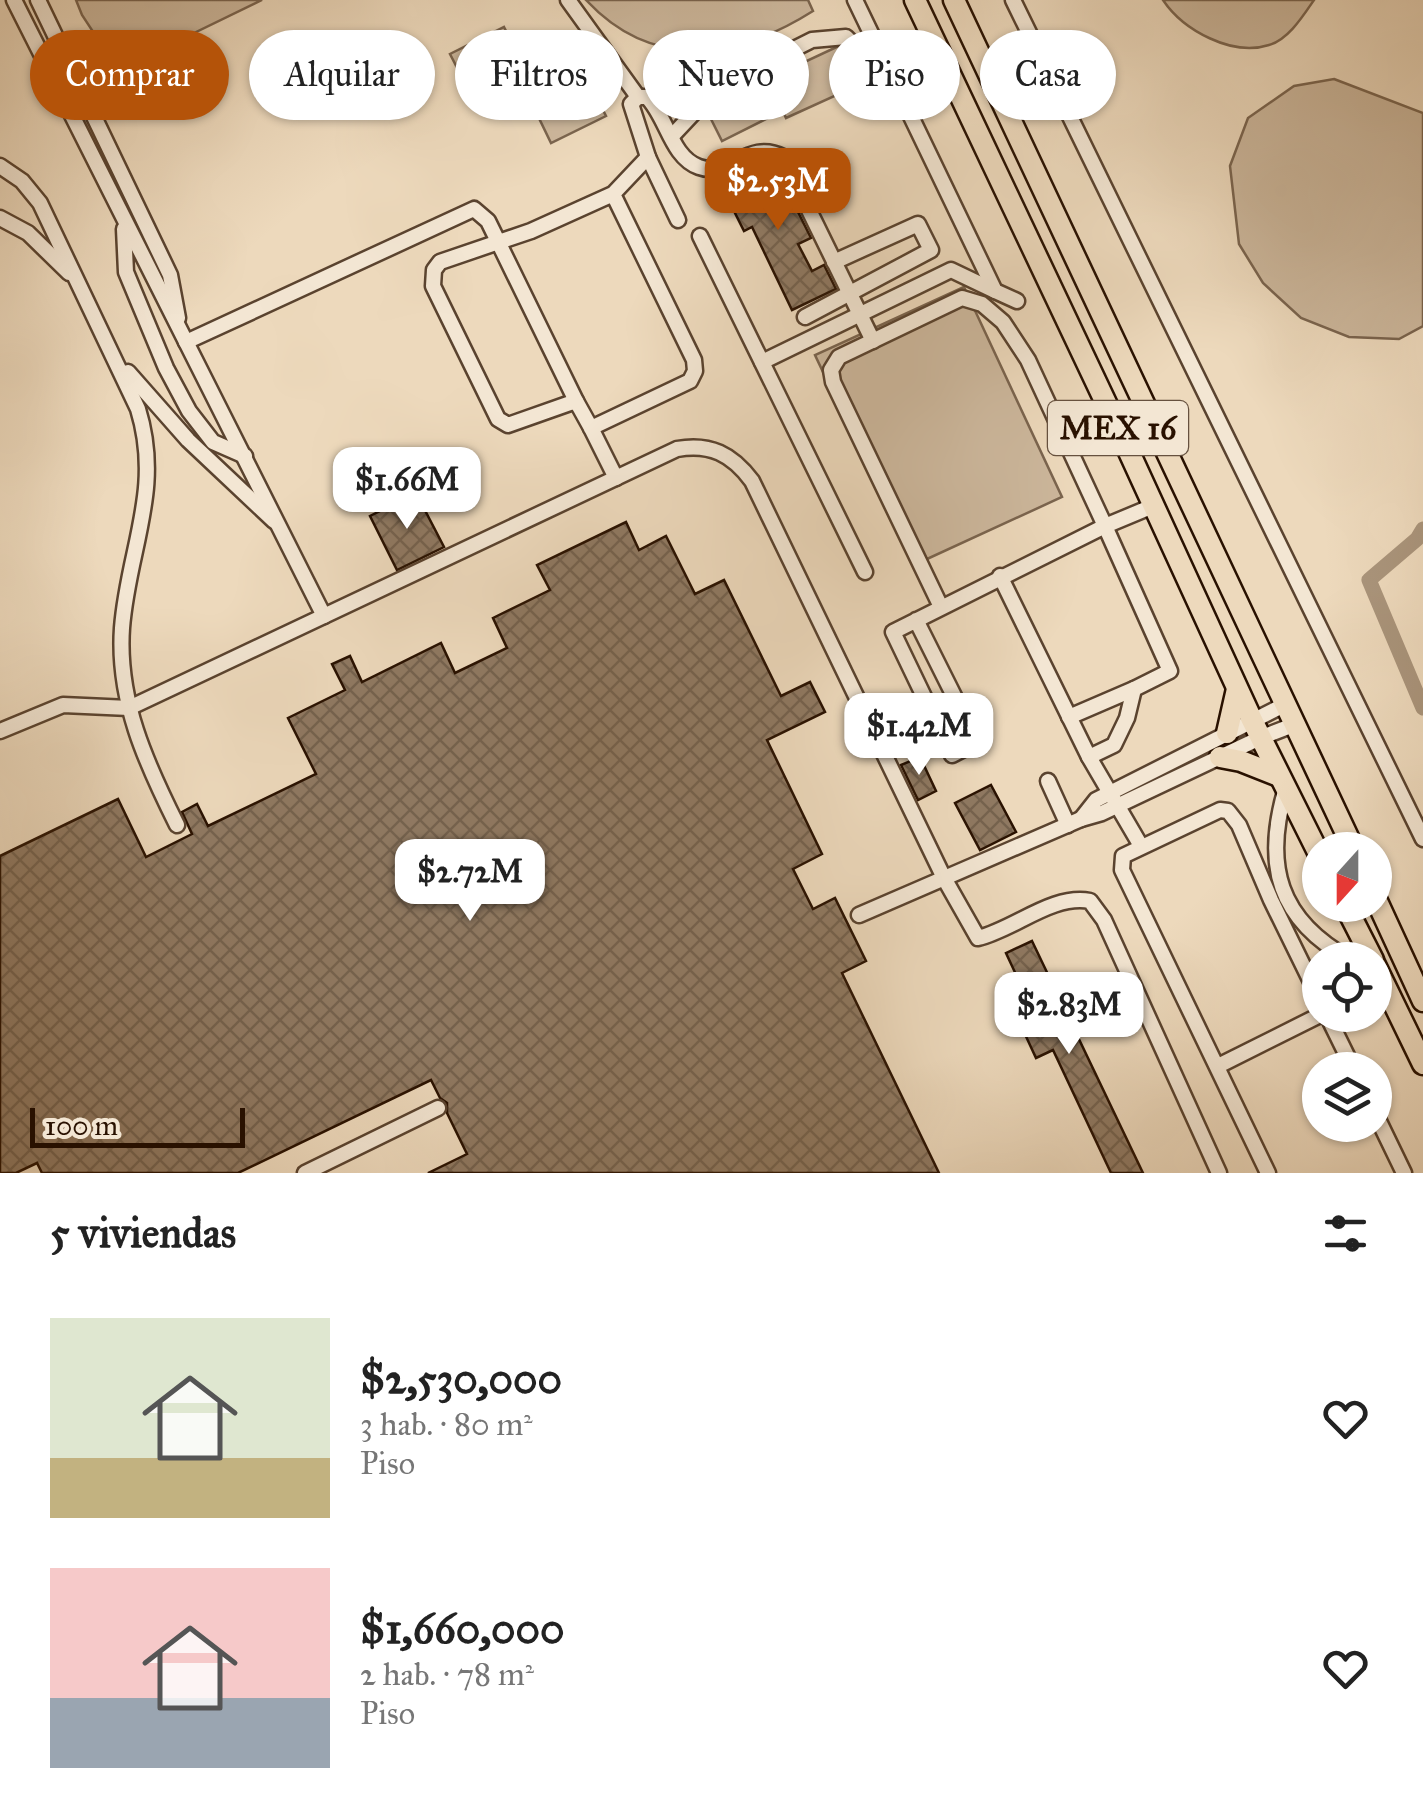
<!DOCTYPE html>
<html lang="es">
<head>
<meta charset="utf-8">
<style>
	body { margin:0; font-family:"IM FELL Great Primer",serif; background:#f2f2f2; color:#222; height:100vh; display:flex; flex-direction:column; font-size:38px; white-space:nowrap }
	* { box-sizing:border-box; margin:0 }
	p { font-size:32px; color:#767676 }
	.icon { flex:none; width:55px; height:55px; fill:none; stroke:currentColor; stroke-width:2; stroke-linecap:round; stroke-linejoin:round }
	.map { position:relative; height:1173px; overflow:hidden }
	.drawer { display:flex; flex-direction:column; background:#fff; flex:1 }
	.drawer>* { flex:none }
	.hud { position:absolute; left:30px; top:30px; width:1365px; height:90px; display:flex; gap:20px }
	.needle { width:65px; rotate:201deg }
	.buttons { position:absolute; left:1302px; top:832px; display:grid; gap:20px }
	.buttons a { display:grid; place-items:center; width:90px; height:90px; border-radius:50%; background:#fff; box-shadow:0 2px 8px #0004; font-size:50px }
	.scale { position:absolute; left:30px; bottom:25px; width:215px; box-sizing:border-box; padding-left:10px; border:5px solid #291100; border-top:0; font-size:28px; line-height:35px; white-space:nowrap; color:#291100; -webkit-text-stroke:8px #f3e6d3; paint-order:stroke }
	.price { position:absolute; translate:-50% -85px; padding:0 22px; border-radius:20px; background:#fff; color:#222; font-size:32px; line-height:65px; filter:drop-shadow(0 2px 5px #0008) }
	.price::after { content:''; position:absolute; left:50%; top:60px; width:30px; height:22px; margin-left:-15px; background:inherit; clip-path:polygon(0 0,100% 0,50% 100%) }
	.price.on { background:#b45309; color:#fff }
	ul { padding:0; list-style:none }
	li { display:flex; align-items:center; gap:30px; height:250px; padding:0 50px }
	li span { display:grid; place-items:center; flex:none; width:280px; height:200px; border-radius:0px; color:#555 }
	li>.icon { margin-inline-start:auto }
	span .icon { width:120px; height:120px; fill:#fffc; stroke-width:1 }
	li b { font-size:42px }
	h2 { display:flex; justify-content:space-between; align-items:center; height:120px; padding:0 50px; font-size:42px }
	.chip { padding:0 35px; border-radius:45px; background:#fff; box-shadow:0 2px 8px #0004; font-size:35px; line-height:90px }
	.chip.on { background:#b45309; color:#fff }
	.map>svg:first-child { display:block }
	.pitch { fill:#ccb79c; stroke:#7a644e; stroke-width:2.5 }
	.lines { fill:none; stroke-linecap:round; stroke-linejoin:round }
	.canal { stroke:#aa957c; stroke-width:15 }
	.building { fill:url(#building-cross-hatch); stroke:#291100; stroke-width:2.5 }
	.minor-casing { stroke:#5a432f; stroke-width:19 }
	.highway-casing { stroke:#291100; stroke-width:25 }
	.minor { stroke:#f3e6d3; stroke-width:14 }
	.highway { stroke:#edd9bc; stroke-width:20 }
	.labels { text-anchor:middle; stroke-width:8; stroke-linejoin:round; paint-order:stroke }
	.shield { fill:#f3e6d3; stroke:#66513f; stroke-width:2.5 }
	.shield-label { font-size:32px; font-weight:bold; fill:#291100 }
</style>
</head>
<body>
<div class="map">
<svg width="1423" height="1173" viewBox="0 0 1423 1173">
	<defs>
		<pattern id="building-cross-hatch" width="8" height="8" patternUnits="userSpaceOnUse" patternTransform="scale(2.5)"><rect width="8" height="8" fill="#8f7962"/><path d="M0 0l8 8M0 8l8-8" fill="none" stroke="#75624e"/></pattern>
	</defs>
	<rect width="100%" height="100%" fill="#edd9bc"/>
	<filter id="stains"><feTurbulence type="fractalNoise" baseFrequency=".002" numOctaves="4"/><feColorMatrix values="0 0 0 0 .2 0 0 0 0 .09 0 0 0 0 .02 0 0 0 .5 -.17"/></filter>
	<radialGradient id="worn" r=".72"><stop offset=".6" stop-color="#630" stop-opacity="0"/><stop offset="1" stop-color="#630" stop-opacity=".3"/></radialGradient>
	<!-- pitch -->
	<g class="pitch">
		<path d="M76 0H262L118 70 82 15Z"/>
		<path d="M586 0H808L813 11C737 59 653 72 586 0Z"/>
		<path d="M1163 0H1314C1303 16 1288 40 1269 45 1232 57 1183 30 1163 0Z"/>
		<path d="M504 27 519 56 465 83 450 54Z"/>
		<path d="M843 44 861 84 786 118 768 79Z"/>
		<path d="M550 57 565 86 511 113 496 84Z"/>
		<path d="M1334 79 1423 113V326L1399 339 1349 337 1301 318 1263 283 1239 244 1230 166 1248 118 1294 86Z"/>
		<path d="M761 84 776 114 722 141 707 111Z"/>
		<path d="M591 87 606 116 551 143 537 114Z"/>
		<path d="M964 287 1062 497 914 565 815 355Z"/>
	</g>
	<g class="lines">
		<!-- canal -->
		<path class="canal" d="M1423 529 1417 539 1369 580 1423 708"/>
	</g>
	<!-- building -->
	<g class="building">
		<path d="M768 163 775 166 811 238 798 244 812 271 824 265 836 289 792 310 752 227 744 231 722 187Z"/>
		<path d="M416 493 444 547 397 570 370 516Z"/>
		<path d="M626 522 639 550 666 536 695 594 724 580 781 696 810 682 825 712 767 740 822 854 793 869 813 909 835 898 866 961 842 973 939 1173H428L467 1154 447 1113V1103L440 1098 431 1080 238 1173H42L37 1163 16 1173H0V856L118 799 146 857 192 834 182 812 197 804 208 826 316 774 288 718 345 690 332 664 350 656 362 682 441 643 455 673 507 648 493 618 550 590 537 565Z"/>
		<path d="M920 757 936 791 918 800 901 765Z"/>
		<path d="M991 785 1016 832 980 850 955 803Z"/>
		<path d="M1032 941 1143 1173H1111L1053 1050 1036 1058 1017 1017 1032 1009 1006 953Z"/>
	</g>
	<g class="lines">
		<defs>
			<g id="minor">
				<path d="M14 0 324 616"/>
				<path d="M38 0 170 275 178 318"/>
				<path d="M568 0 638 97"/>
				<path d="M855 0 995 291 1017 301"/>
				<path d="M1013 0 1423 839"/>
				<path d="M672 136 718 87 812 40 846 37 865 56 885 95 906 105"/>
				<path d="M648 157 678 220"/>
				<path d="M0 166 22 181 40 203 138 409C163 490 128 549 122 628 117 700 146 763 177 825"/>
				<path d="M613 194 694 360 695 371 690 381 591 428 576 401 508 425 498 419 433 286 434 270 440 262 531 231 613 194 648 157 631 104 638 97H647C667 117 671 157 699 167 730 178 748 139 783 157L873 341"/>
				<path d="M0 218 28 233 69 273"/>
				<path d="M124 229 126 272 166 368 189 411 213 442 245 456"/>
				<path d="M700 236 865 572"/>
				<path d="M805 317 931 250 918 224 834 262"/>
				<path d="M186 342 474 209 488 221 576 401"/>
				<path d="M762 362 951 270 995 291"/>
				<path d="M128 372 188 440 274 521"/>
				<path d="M591 428 616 478"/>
				<path d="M1000 576 1089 757 1141 846"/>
				<path d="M941 607 833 382 831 370 839 357 962 298 982 304 1003 322 1028 360 1105 526 1153 506"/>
				<path d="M916 620 977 742 952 755 893 632 1105 526 1170 671 1134 689 1127 718 1114 745 1089 757"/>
				<path d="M1286 704 1096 800 1081 819 1102 813 1260 738 1296 724"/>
				<path d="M1069 717 1134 689"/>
				<path d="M0 731 63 705 129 708 677 449C710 443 732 454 752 481L944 878 978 938C1015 929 1052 894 1090 901L1104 920 1219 1173"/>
				<path d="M1048 781 1068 825"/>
				<path d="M1286 788C1263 865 1278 920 1351 960"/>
				<path d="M859 915 1081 819"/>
				<path d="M1327 1015 1354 1070"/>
				<path d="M1218 1066 1320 1015"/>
				<path d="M1375 1113 1404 1173"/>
				<path d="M305 1173 438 1108"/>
				<path d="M1268 1173 1122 870 1123 856 1220 810 1228 811 1239 825 1271 900 1320 1000"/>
			</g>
			<g id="highway">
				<path d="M915 0 1124 441 1252 720 1320 856"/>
				<path d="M954 0 1354 850"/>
				<path d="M1227 733 1237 689"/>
				<path d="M1220 757 1241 761 1279 776"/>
				<path d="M1375 897 1423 1001"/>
				<path d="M1345 905 1373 960"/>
				<path d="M1375 965 1423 1064"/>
			</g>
		</defs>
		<!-- minor casing -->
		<use href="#minor" class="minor-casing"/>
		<!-- highway casing -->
		<use href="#highway" class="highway-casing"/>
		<!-- minor -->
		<use href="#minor" class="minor"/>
		<!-- highway -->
		<use href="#highway" class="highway"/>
	</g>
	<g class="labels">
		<!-- shield labels -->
		<rect class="shield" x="1048" y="401" width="140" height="54" rx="8"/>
		<g class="shield-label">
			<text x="1118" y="439">MEX 16</text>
		</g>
	</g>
	<rect width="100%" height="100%" filter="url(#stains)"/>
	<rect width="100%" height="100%" fill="url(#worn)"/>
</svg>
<div class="buttons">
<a><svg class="needle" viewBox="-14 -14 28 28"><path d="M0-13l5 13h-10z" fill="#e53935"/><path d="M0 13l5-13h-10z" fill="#767676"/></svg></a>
<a><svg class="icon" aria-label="locate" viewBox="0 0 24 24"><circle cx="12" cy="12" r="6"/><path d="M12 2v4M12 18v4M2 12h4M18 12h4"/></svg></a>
<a><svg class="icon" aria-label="layers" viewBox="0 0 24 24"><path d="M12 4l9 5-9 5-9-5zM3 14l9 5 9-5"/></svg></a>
</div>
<div class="scale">100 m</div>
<b class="price on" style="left:778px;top:233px">$2.53M</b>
<b class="price" style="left:407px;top:532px">$1.66M</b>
<b class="price" style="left:919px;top:778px">$1.42M</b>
<b class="price" style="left:470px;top:924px">$2.72M</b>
<b class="price" style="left:1069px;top:1057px">$2.83M</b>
<div class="hud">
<a class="chip on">Comprar</a>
<a class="chip">Alquilar</a>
<a class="chip">Filtros</a>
<a class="chip">Nuevo</a>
<a class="chip">Piso</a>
<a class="chip">Casa</a>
</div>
</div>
<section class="drawer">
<h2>5 viviendas<svg class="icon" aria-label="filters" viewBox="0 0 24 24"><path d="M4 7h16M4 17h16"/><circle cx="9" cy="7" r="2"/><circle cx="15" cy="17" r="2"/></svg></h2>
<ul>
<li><span style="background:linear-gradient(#dfe7d0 70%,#c2b280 0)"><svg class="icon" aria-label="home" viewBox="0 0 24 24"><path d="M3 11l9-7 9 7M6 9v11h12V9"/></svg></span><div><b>$2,530,000</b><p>3 hab. · 80 m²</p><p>Piso</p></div><svg class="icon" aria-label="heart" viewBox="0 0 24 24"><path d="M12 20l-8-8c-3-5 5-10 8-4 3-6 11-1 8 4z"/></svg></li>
<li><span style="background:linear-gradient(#f6c9c9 65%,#9aa5b1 0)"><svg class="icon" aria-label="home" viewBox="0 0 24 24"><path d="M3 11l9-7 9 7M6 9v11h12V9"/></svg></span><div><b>$1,660,000</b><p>2 hab. · 78 m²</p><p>Piso</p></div><svg class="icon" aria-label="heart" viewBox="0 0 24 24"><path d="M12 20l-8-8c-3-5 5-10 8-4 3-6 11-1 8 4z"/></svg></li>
</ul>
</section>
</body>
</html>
